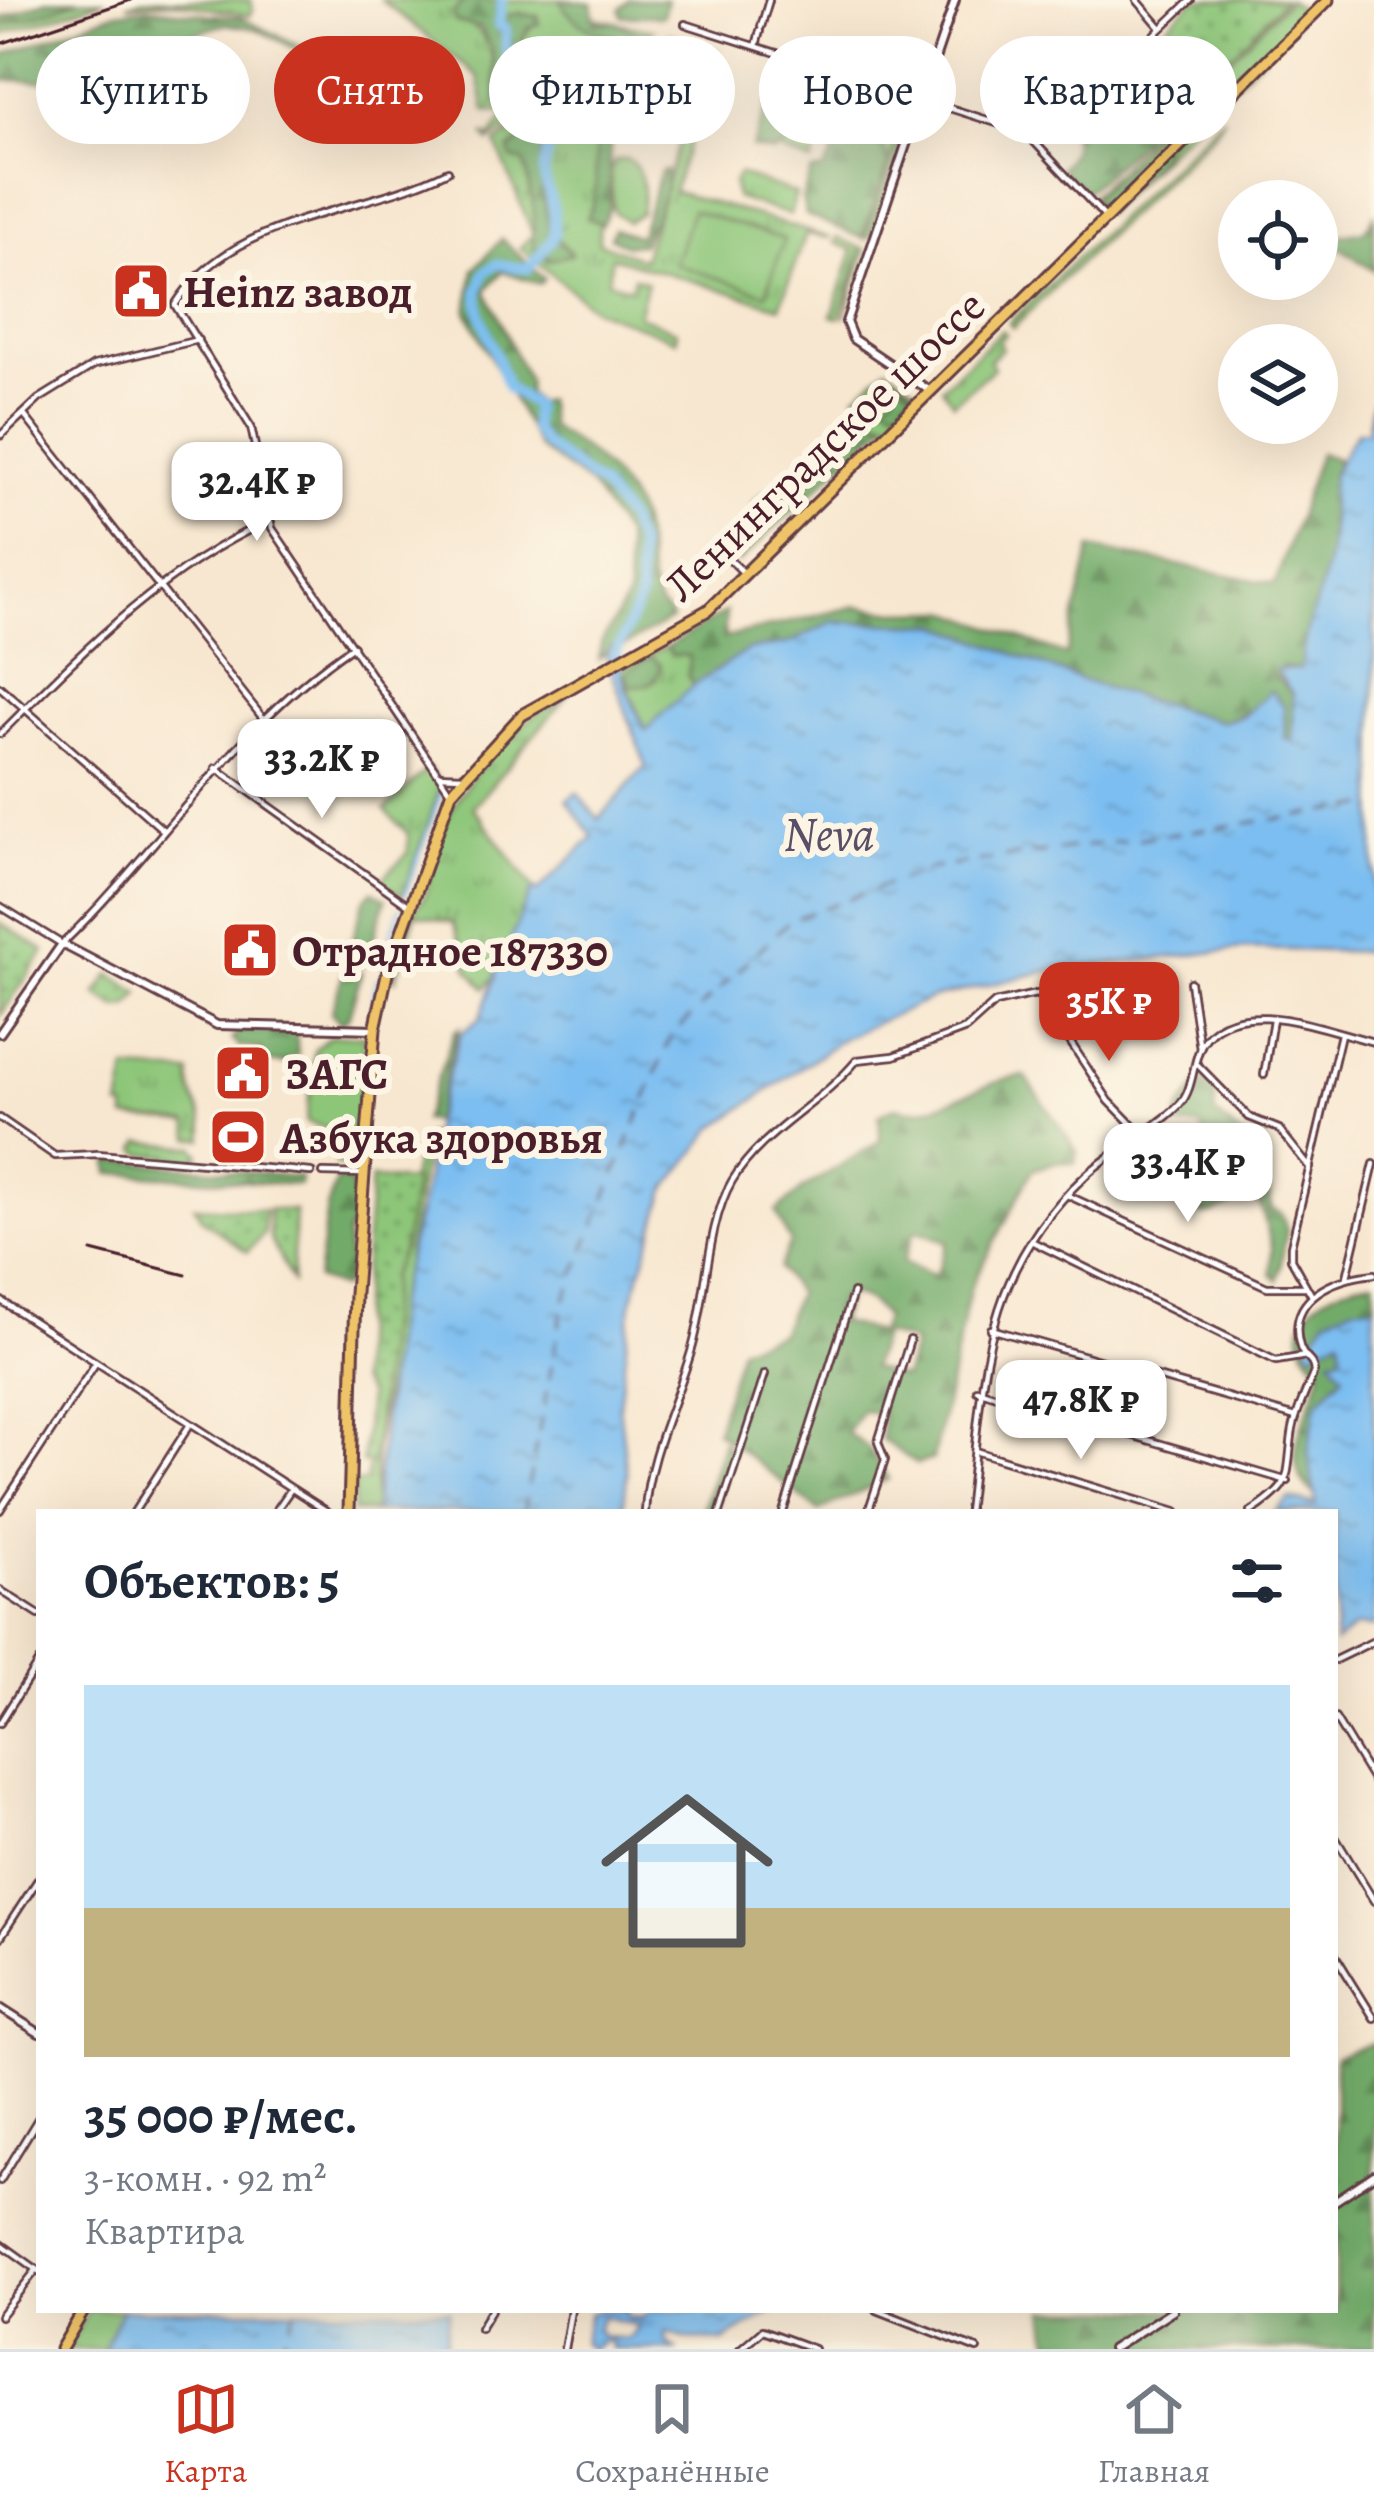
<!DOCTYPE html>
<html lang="ru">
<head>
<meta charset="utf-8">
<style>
	body { margin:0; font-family:Alegreya,serif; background:#f2f2f3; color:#1f2937; height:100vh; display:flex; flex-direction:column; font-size:45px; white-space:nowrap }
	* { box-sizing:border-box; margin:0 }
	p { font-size:39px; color:#747a83 }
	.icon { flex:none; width:66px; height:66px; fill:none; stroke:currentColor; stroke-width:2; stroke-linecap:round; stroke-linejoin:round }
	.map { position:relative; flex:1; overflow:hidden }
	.panel { position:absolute; left:36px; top:1509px; width:1302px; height:804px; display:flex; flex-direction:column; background:#fff; border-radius:0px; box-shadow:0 12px 48px #0002 }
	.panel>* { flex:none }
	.hud { position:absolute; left:36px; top:36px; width:1302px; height:108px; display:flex; gap:24px }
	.fabs { position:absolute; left:1218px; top:180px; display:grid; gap:24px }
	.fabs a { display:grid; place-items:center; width:120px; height:120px; border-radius:50%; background:#fff; box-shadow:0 12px 48px #0002; font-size:60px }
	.price { position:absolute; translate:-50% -102px; padding:0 27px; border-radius:24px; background:#fff; color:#222; font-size:39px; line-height:78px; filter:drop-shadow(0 3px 6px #0008) }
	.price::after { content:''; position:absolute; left:50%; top:72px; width:36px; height:27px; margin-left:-18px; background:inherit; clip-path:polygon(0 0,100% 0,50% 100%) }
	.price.current { background:#c8321e; color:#fff }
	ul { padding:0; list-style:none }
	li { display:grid; align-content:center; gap:24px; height:636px; padding:0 48px }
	li span { display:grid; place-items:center; height:372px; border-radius:0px; color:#555 }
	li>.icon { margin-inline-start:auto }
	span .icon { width:216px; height:216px; fill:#fffc; stroke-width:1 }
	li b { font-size:51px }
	h2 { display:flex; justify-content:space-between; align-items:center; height:144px; padding:0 48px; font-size:51px }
	.tag { padding:0 42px; border-radius:54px; background:#fff; box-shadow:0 12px 48px #0002; font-size:42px; line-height:108px }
	.tag.current { background:#c8321e; color:#fff }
	.tabs { display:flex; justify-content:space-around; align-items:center; height:168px; border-top:3px solid #e0e1e3; background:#fff; font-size:33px; color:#747a83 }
	.tabs a { display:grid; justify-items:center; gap:6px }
	.tabs .current { color:#c8321e }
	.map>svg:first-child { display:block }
	.grass { fill:url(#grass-tufts); stroke:#6c7252; stroke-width:3; fill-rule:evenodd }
	.forest { fill:url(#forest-firs); stroke:#5e654a; stroke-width:3; fill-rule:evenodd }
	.park { fill:url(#park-dots); stroke:#6c7252; stroke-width:3 }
	.pitch { fill:#8dc679; stroke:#6c7252; stroke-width:3 }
	.water { fill:url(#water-ripples); stroke:#636e8e; stroke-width:3; fill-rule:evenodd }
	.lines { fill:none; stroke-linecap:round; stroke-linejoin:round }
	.stream { stroke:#7cbef1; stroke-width:3 }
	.river { stroke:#7cbef1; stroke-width:10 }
	.ferry { stroke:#594f66; stroke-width:3; stroke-dasharray:15 12; stroke-linecap:butt }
	.minor-casing { stroke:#643d44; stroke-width:10 }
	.tertiary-casing { stroke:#643d44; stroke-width:12 }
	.primary-casing { stroke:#643d44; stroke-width:15 }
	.minor { stroke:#fff; stroke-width:4.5 }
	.tertiary { stroke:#fff; stroke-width:6 }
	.primary { stroke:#efc469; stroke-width:9 }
	.rail { stroke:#4a1f2b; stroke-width:3 }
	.labels { text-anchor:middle; stroke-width:12; stroke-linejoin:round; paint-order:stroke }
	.poi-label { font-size:45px; font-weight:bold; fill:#4a1f2b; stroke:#fcf5e5; text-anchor:start }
	.street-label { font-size:45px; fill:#4a1f2b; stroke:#fcf5e5 }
	.water-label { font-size:48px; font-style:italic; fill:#594f66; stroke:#fcf5e5 }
</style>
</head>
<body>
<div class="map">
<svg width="1374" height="2349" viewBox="0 0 1374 2349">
	<defs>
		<pattern id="grass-tufts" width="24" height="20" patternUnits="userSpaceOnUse" patternTransform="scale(3)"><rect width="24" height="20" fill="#8dc679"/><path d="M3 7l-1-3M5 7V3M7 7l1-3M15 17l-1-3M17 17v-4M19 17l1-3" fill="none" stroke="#75a063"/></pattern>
		<pattern id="forest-firs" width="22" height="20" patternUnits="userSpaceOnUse" patternTransform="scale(3)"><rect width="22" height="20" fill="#72ab69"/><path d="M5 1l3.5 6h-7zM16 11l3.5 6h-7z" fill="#608b57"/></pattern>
		<pattern id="park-dots" width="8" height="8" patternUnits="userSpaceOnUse" patternTransform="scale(3)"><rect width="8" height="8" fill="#8dc679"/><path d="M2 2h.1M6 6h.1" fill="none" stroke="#75a063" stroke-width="1.8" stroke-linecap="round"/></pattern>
		<pattern id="water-ripples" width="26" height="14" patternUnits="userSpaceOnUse" patternTransform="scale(3)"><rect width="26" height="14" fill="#7cbef1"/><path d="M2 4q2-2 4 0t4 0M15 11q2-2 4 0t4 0" fill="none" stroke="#689ac3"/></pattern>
	</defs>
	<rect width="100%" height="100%" fill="#fcf5e5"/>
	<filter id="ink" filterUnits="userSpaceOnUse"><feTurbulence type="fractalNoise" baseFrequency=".00833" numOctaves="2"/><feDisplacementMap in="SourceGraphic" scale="24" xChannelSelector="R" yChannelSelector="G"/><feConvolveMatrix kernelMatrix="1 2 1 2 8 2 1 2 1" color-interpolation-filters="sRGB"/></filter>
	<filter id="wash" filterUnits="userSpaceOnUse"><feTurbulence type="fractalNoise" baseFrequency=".004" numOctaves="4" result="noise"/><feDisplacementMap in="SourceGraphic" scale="48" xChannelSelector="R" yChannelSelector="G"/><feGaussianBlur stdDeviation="2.7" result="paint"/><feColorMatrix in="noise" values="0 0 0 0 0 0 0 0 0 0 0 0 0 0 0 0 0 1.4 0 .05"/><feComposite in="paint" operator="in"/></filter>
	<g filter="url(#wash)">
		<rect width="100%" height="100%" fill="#f8e7d0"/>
		<!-- grass -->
		<g class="grass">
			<path d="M79 0H105L0 35V27Z"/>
			<path d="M142 0H251L253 10 250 16 176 2 127 5Z"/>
			<path d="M381 0H464L453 14C505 42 486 58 502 108 525 118 534 102 551 91L546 46 533 50 522 39 538 17 518 13 505 41 495 21 498 0H573L595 18 653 30 489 142 484 134 491 138 506 113 485 111 478 76Z"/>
			<path d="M1289 0 1303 10 1294 15V25L1105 214 1089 198Z"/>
			<path d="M669 34 718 52 702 102 695 100 692 106 699 111 673 191 831 238 806 234 780 307 612 257 608 281 630 288 634 277 647 282 638 315 677 331 676 340 594 309 520 248 533 235 496 143 602 70 599 243 643 259 693 97 682 70 660 60ZM550 122 541 156 542 192 550 231 572 254 547 261 533 248 534 211 524 162 509 150 529 134 530 124Z"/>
			<path d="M783 58 909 100 889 162C877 144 886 124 877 103L904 100 783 63Z"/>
			<path d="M912 101 916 105 871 237 865 239Z"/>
			<path d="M1224 116 1215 131 1013 328 1009 323Z"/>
			<path d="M820 134 812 163 776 149Z"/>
			<path d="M738 174 796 194 790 215 736 198 733 184Z"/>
			<path d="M837 237 866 250 844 319 861 248 839 318 832 316 853 250 835 243Z"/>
			<path d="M1002 330 1006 334 999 341 1002 349 989 360 994 368 953 403 942 387Z"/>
			<path d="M887 367 917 389 915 399 891 422 864 414 875 405 856 395Z"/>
			<path d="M667 647 671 655 689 656 688 677 694 685 653 728 645 730 620 668Z"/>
			<path d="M568 695 473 807 533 888 506 950 497 959V975L485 988 469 970 453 923 416 914 395 981C390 956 410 915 424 897 431 887 430 861 436 845 461 778 505 729 568 695Z"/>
			<path d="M428 768 441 785 403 895 380 881 408 853V834L385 810Z"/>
			<path d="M364 1035 357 1165H336L337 1132 306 1122 315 1049 330 1036Z"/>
			<path d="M127 1070 190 1073C189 1101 208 1112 203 1139L191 1138 188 1123 126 1118V1108L120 1107Z"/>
			<path d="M428 1133 375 1449 374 1512H353L354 1483 366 1482 388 1285 417 1152Z"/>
			<path d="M141 1142 195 1147 200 1154 194 1159 142 1154 137 1149Z"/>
			<path d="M89 2310H122L103 2349H67Z"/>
		</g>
		<!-- forest -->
		<g class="forest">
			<path d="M48 0H79L0 27V19Z"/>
			<path d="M464 0H498L495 21 504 40 508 14 538 16 539 24 528 28 522 39 533 50 559 47 561 70 551 91 513 116 497 103 492 51 481 28 456 22 452 14Z"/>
			<path d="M560 0 592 3 595 23 614 22 648 38C620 46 571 28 560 0Z"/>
			<path d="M629 0H667L663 16H622L620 9Z"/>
			<path d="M148 8 241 18 312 51 306 54 256 29 226 24 43 81 0 80V56L117 12Z"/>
			<path d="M1159 38 1167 40 1172 61 1166 78 1181 60 1207 81 1085 192 1060 168C1075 151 1077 139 1063 121L1078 115Z"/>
			<path d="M783 63 904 100 877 104 887 123 881 145 889 162 862 238 806 215 802 199 811 172 823 170 833 156 826 135 793 139 774 153 752 148 770 99 810 116 813 127 836 109V97H820L829 80Z"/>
			<path d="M1219 77 1235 79 1199 118 1190 117 1189 109 1212 91Z"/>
			<path d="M550 115 541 156 543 192 550 231 572 254 547 261 533 248 534 211 524 162 512 159 509 151 529 134V124Z"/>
			<path d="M610 131V207L602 224 587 218 595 198 596 147Z"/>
			<path d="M1170 131C1166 154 1139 185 1114 192L1107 210 1091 198Z"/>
			<path d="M666 170V189L642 244 626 245 610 237 614 228 639 237 661 171Z"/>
			<path d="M1374 216V271L1335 244 1342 235 1364 231Z"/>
			<path d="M502 239 544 279 540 284 503 271 486 290 528 382 527 392 537 403 546 400 550 427C583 447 621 474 638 515 649 541 645 571 656 598 659 608 666 610 672 619L617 650 611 647 599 659 601 643 628 597 625 537 590 485 539 448 467 312 474 269Z"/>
			<path d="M893 375 914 392 899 409 884 402 896 392Z"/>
			<path d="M868 416 887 422 739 562 733 557 756 527 753 503 766 491 770 501 775 499 777 482 792 475 784 498 789 499Z"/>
			<path d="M1319 453 1337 459C1326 492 1331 517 1329 551 1327 592 1303 628 1301 670L1282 667 1277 678 1293 694 1294 741 1285 738 1286 726 1259 706 1223 722 1086 682 939 625 832 622 790 643 748 650 694 685 688 677 690 656 671 655 667 647 726 612 724 638 857 606 896 612 949 611 1066 655 1091 548 1275 584Z"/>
			<path d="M651 657 661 665C659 682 646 688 630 686L625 673Z"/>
			<path d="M373 891 386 899 365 965 347 959 364 900Z"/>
			<path d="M345 967 362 972 348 1018 341 1023 331 1013Z"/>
			<path d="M459 1028 434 1121 423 1120 454 1032Z"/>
			<path d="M238 1031 296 1032 298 1055 283 1063 261 1062 260 1049 240 1047 232 1039Z"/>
			<path d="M1025 1076 1077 1151 1075 1164 1056 1162 1033 1170 971 1286 933 1459 917 1464 881 1439 882 1414 862 1410 847 1433 869 1448 888 1479 819 1511 716 1431 740 1347 780 1333 797 1294 779 1268 790 1242 776 1212 804 1188 880 1141 879 1115 895 1107C932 1121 983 1078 1025 1076ZM915 1230 948 1242 935 1276 903 1262ZM849 1293 868 1301 885 1317 879 1333 839 1322ZM883 1334 914 1343 904 1378 871 1368Z"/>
			<path d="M1201 1080 1215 1091V1114C1252 1140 1264 1165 1272 1209L1281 1213 1287 1230 1278 1280 1271 1275 1272 1246 1257 1194 1248 1191C1234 1204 1208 1224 1191 1209L1189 1194 1205 1135 1200 1126H1176L1179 1111Z"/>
			<path d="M109 1160 300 1177V1185L110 1173Z"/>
			<path d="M337 1179 352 1183 354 1222 346 1234C348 1253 353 1270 342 1288L317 1279 327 1208Z"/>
			<path d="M1374 1280V1305C1341 1305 1327 1321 1308 1345L1313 1351 1340 1336 1343 1355 1332 1358 1344 1373 1317 1403 1308 1451 1317 1480 1312 1492C1274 1459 1314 1408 1321 1371 1317 1359 1308 1359 1304 1348 1288 1304 1342 1283 1374 1280Z"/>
			<path d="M723 1441 731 1453 714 1512H702Z"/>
			<path d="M1374 2043V2349H1051L1046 2310H1335V2057Z"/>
		</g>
		<!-- park -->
		<g class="park">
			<path d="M1194 0H1284L1212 77 1193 68 1165 27Z"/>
			<path d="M0 923 45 951 0 1016Z"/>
			<path d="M110 974 140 993 129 1007 117 1008 96 995Z"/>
			<path d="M371 1179 414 1181 404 1245 391 1275 373 1462 362 1463 368 1395 358 1381 360 1315Z"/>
			<path d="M194 1206 265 1210 264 1234 247 1252 202 1219Z"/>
			<path d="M269 1209 295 1211 292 1281 270 1239Z"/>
		</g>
		<!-- pitch -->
		<g class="pitch">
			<path d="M628 159C646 171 644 193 641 213L627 222 614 212 610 172 616 160Z"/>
			<path d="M692 210 784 239 766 294 675 264Z"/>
		</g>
		<!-- water -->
		<g class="water">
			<path d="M1374 396V952L1244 949 1052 970 933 998 845 1037 714 1128 666 1190 631 1304 619 1405 627 1474 623 1512H374L396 1303 425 1188 434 1121 461 1033 480 1019 496 975 497 959 506 950 533 888 537 892 593 837 567 800 577 793 599 819 646 766 606 656 611 646 617 650 625 686 645 730 694 685 748 650 790 643 832 622 939 625 1086 682 1222 722 1243 716 1271 691 1284 706 1285 738 1293 741V694L1276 670 1301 669C1303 628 1321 597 1328 557 1339 498 1314 490 1358 431L1367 432Z"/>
			<path d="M1355 1305H1374V1627H1355L1335 1643V1512H1275L1289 1499 1316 1505 1308 1451 1317 1403 1344 1374 1331 1359 1342 1355 1340 1337 1312 1352 1308 1345 1327 1317Z"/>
			<path d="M122 2310H449V2311L445 2349H103Z"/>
			<path d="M602 2310H627L626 2316 640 2318 656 2310H775L723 2341 687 2339 666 2332 665 2341 676 2349H610L609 2339 591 2349 583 2343 589 2314ZM602 2316 639 2326 627 2339 604 2337 597 2330Z"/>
		</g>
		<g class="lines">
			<!-- stream -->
			<g class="stream">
				<path d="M405 895 443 788"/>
				<path d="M381 966 400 908"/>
				<path d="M370 1015 377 979"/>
			</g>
			<!-- river -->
			<path class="river" d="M502 0 498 25 506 29V53L549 62V69L525 83 533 99 543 96 555 113 543 173 554 211V237L528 269 497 264 485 272 478 292 481 315 508 388 534 405 533 428 544 444 602 487 627 519 638 545 640 599 614 658"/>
			<!-- ferry -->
			<g class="ferry">
				<path d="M523 1512 564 1302 671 1036 790 920 933 868 1374 805"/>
				<path d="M280 2349 296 2310"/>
			</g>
		</g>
	</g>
	<g filter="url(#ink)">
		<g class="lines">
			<defs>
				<g id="minor">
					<path d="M1137 0 1161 28"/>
					<path d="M685 24 1025 132 1105 217"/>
					<path d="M761 27 769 0"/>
					<path d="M756 46 760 31"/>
					<path d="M1025 132 1035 122 1074 112 1191 0"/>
					<path d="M448 171C361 215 232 214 175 305L251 427 272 528 451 793"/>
					<path d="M24 415 262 717"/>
					<path d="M0 436 39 399 94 365 198 340"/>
					<path d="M723 553 745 574"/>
					<path d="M0 687 162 829"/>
					<path d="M0 734C83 651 161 570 268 521"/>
					<path d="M216 768 410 906"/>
					<path d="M439 775 463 776"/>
					<path d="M0 906 62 944C163 846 234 726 353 646"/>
					<path d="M1190 982 1200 1049"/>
					<path d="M1197 1064 1249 1117 1279 1129 1310 1168"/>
					<path d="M1264 1075 1273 1019"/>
					<path d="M0 1118 55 1156 98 1154 311 1172"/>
					<path d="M323 1173 363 1174"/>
					<path d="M1067 1195 1267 1287H1305"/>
					<path d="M1031 1241 1276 1361 1306 1356"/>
					<path d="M1347 1277 1374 1164"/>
					<path d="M1312 1296 1291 1259V1246L1341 1034"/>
					<path d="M0 1300 328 1512"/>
					<path d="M991 1329 1296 1417"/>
					<path d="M977 1390 1288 1481"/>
					<path d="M975 1451 1176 1512"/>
					<path d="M0 1510 95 1364"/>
					<path d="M134 1512 189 1426"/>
					<path d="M275 1512 291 1489"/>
					<path d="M645 1512C648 1455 675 1406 691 1352 707 1302 706 1225 732 1181 763 1130 819 1106 857 1060L894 1056 966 1029 995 1003 1036 994 1052 1003 1065 1034 1109 1101 1139 1132"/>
					<path d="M720 1512 765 1374"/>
					<path d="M783 1512 853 1293"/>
					<path d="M868 1512 885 1460 878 1442 910 1340"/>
					<path d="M968 1512C984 1379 979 1276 1085 1176 1110 1152 1162 1125 1180 1104 1194 1089 1192 1062 1202 1044 1234 991 1328 1031 1374 1042"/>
					<path d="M1251 1512C1293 1484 1286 1481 1292 1435 1295 1413 1306 1392 1314 1372 1313 1358 1304 1360 1300 1347 1285 1296 1336 1278 1374 1274"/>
					<path d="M0 1590 39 1615"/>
					<path d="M1335 1660 1374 1641"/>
					<path d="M1335 1718 1374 1782"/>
					<path d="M0 1723 39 1661"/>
					<path d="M1335 1837 1374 1901"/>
					<path d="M0 1938 39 1878"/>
					<path d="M1335 1955 1374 2018"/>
					<path d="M0 2181 39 2117"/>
					<path d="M0 2243 39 2271"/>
					<path d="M877 2310 977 2349"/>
					<path d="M0 2316 37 2269"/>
					<path d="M480 2328 491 2310"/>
					<path d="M564 2349 571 2310"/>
					<path d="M740 2349 762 2330 814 2349"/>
				</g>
				<g id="tertiary">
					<path d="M930 391 853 339 846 322 955 0"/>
					<path d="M0 1033 62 944 217 1025 375 1029"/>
					<path d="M0 2008 39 2033"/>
					<path d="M1335 2201 1374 2175"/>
					<path d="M1112 2349 1173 2310"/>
				</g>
				<g id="primary">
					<path d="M349 1512 355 1293 375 1029 387 974 451 793 522 715 708 610 1328 0"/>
					<path d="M61 2349 84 2310"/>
				</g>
			</defs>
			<!-- minor casing -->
			<use href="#minor" class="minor-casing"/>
			<!-- tertiary casing -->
			<use href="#tertiary" class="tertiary-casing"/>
			<!-- primary casing -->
			<use href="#primary" class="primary-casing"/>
			<!-- minor -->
			<use href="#minor" class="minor"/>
			<!-- tertiary -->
			<use href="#tertiary" class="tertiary"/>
			<!-- primary -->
			<use href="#primary" class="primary"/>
			<!-- rail -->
			<g class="rail">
				<path d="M0 44 131 0"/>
				<path d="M92 1251 186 1275"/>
			</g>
		</g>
	</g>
	<!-- icons -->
	<defs>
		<symbol id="civic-square" viewBox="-11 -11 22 22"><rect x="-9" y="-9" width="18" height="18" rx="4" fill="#c8321e" stroke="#fcf5e5"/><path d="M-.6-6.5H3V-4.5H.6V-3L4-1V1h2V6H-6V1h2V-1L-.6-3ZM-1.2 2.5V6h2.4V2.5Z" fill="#fff"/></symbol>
		<symbol id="stadium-square" viewBox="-11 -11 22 22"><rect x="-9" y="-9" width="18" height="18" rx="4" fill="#c8321e" stroke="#fcf5e5"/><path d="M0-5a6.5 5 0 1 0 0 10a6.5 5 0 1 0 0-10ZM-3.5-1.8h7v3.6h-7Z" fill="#fff"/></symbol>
	</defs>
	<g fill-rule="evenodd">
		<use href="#civic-square" x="108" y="258" width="66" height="66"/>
		<use href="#civic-square" x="217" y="917" width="66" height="66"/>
		<use href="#civic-square" x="210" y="1040" width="66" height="66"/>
		<use href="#stadium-square" x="205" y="1104" width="66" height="66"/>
	</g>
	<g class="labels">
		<!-- poi labels -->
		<g class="poi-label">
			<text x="183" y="307">Heinz завод</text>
			<text x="292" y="966">Отрадное 187330</text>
			<text x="285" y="1089">ЗАГС</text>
			<text x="280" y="1153">Азбука здоровья</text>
		</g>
		<!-- street labels -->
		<g class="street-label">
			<text transform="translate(824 445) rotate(-44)" y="16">Ленинградское шоссе</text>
		</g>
		<!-- water labels -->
		<g class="water-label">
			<text x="829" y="850">Neva</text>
		</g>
	</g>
</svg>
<div class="fabs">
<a><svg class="icon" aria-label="locate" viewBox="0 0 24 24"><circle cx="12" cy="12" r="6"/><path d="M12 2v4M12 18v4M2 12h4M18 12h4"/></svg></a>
<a><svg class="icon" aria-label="layers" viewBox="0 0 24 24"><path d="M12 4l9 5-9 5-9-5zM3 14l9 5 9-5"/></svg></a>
</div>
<b class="price" style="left:257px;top:544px">32.4K ₽</b>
<b class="price" style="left:322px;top:821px">33.2K ₽</b>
<b class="price current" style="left:1109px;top:1064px">35K ₽</b>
<b class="price" style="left:1188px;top:1225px">33.4K ₽</b>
<b class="price" style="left:1081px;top:1462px">47.8K ₽</b>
<div class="hud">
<a class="tag">Купить</a>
<a class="tag current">Снять</a>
<a class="tag">Фильтры</a>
<a class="tag">Новое</a>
<a class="tag">Квартира</a>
</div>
<section class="panel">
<h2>Объектов: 5<svg class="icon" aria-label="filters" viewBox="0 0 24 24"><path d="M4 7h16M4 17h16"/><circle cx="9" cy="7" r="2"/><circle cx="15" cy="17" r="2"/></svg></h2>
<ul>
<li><span style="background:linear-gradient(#bfe0f5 60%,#c2b280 0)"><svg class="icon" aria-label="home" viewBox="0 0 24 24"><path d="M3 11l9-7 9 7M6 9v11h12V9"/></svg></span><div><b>35 000 ₽/мес.</b><p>3-комн. · 92 m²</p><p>Квартира</p></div></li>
</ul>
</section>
</div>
<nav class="tabs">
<a class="current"><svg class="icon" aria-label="map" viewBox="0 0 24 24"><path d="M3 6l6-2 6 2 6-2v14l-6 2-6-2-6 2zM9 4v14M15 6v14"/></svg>Карта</a>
<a><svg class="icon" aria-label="saved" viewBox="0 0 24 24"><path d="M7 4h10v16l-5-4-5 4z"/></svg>Сохранённые</a>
<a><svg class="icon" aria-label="home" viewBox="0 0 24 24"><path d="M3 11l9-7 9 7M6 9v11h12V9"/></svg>Главная</a>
</nav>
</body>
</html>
